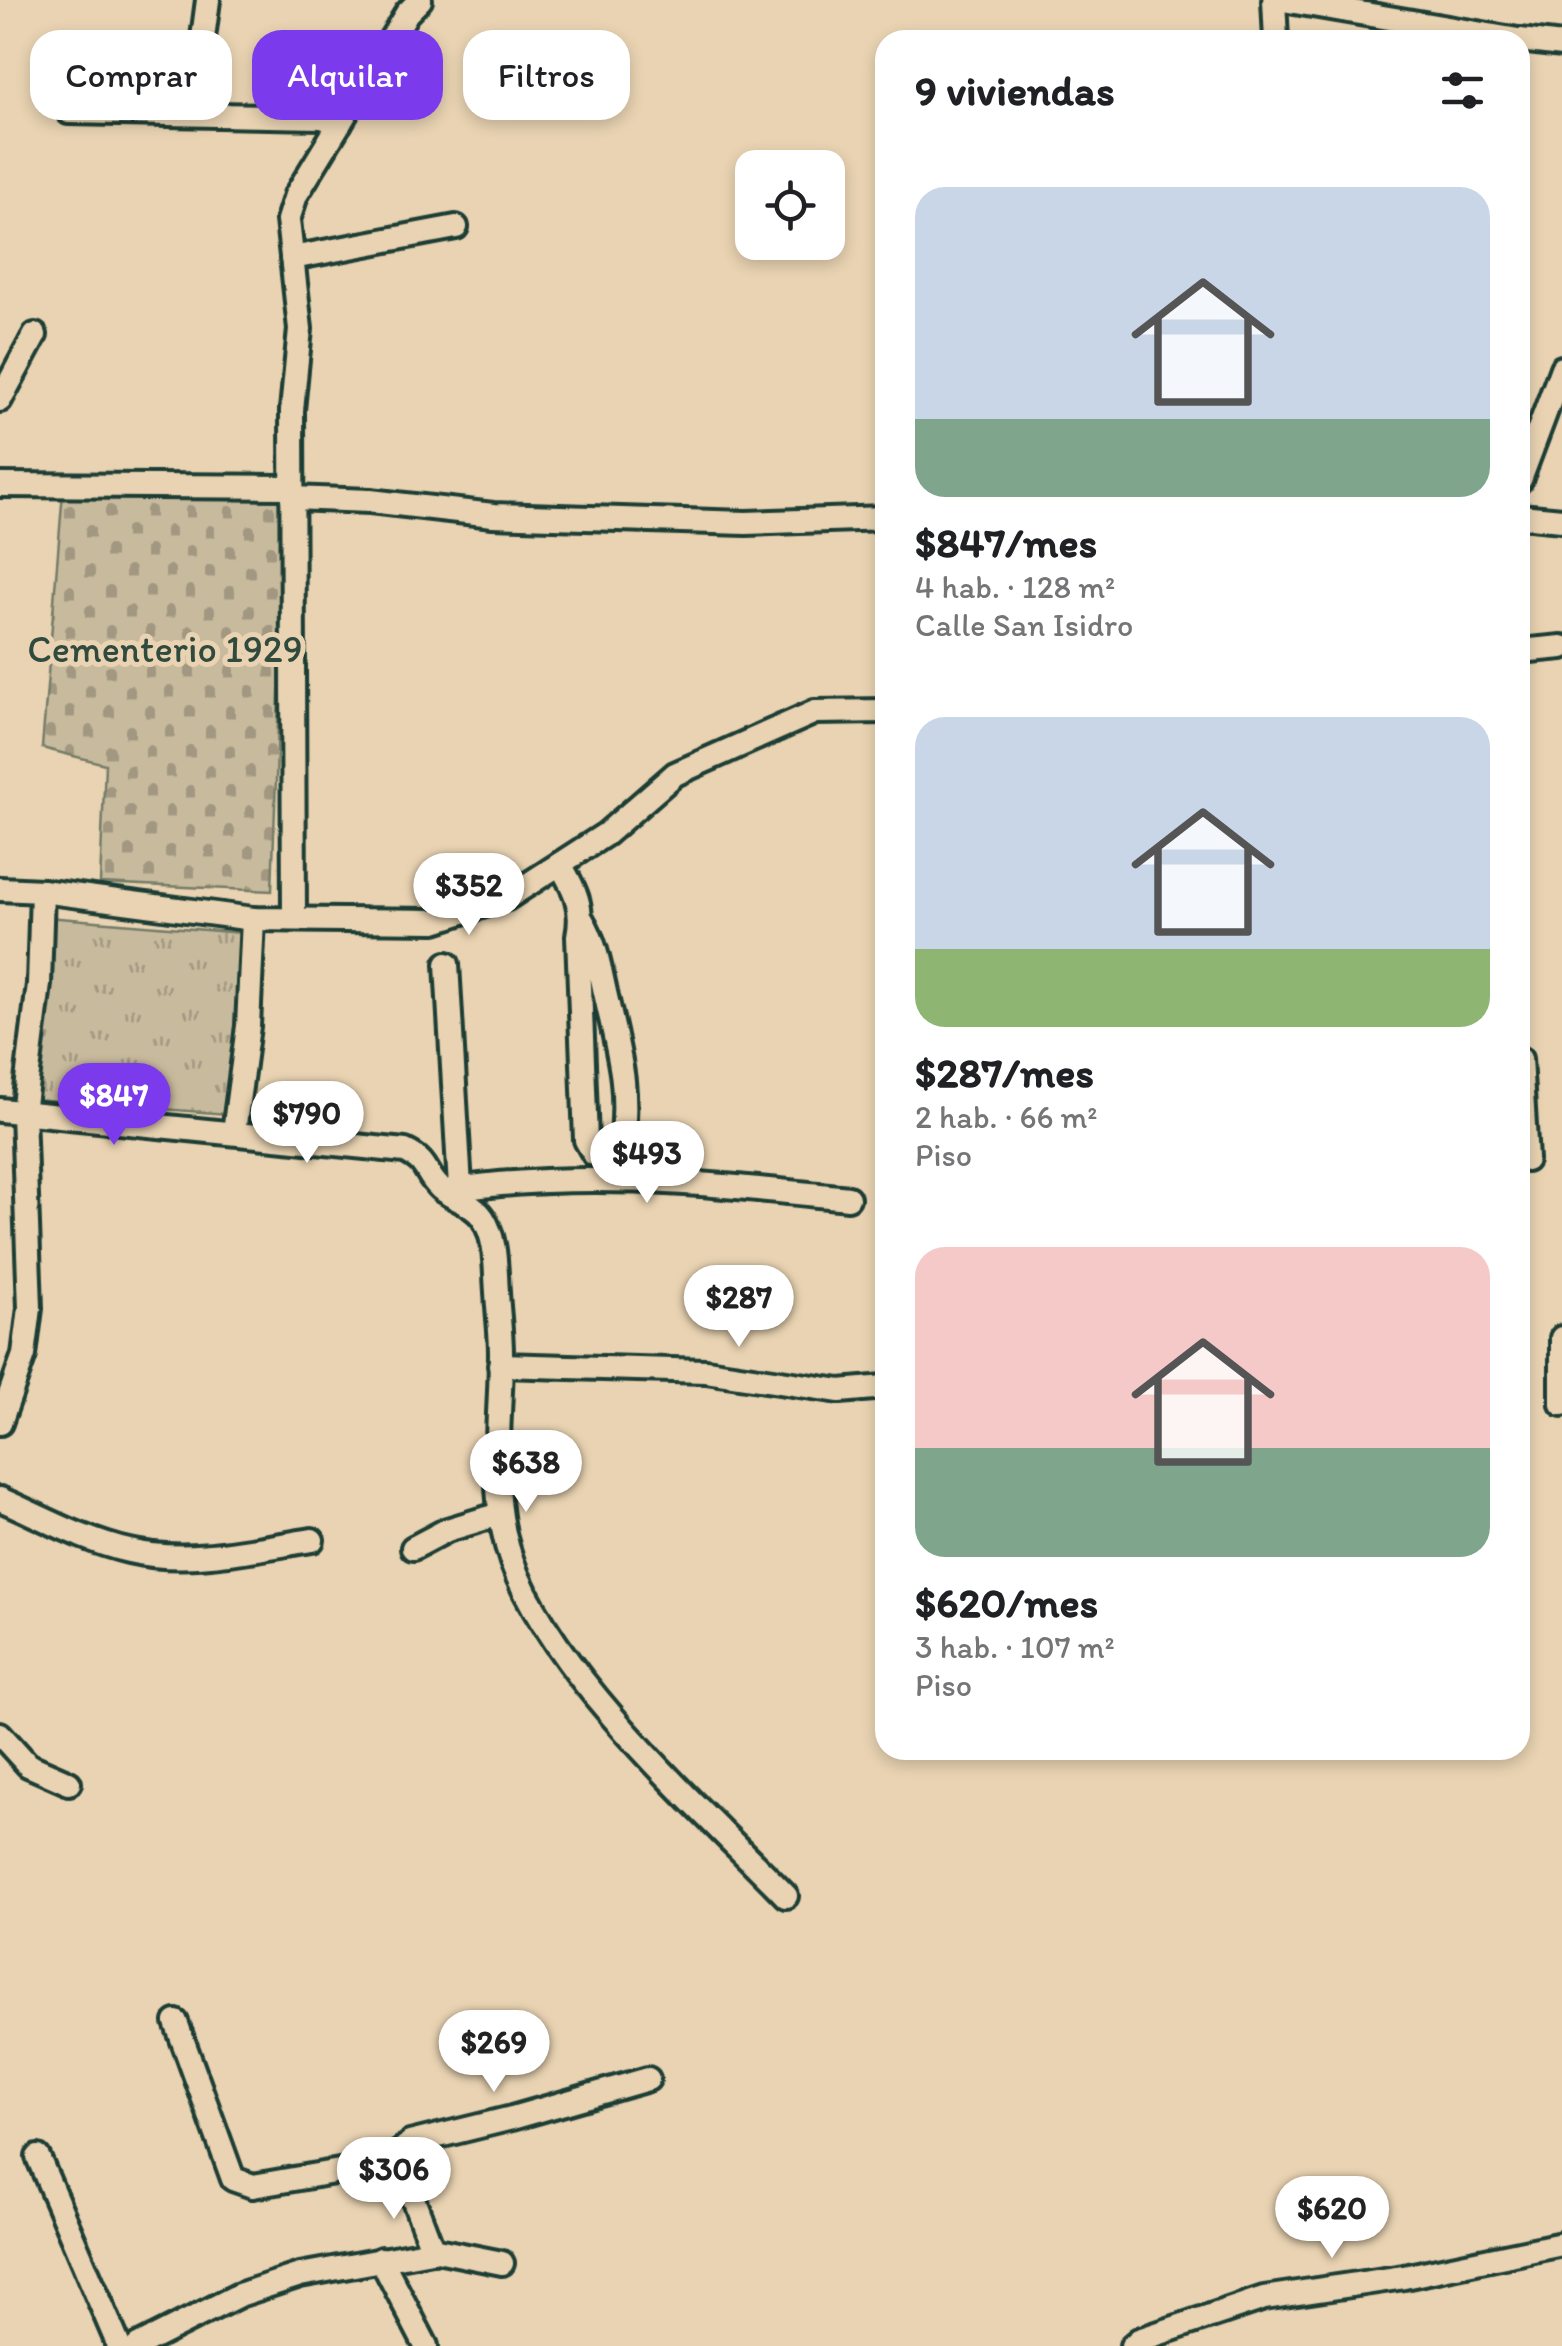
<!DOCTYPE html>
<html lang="es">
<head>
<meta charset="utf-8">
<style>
	body { margin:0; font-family:Itim,sans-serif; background:#f6f6f6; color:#202124; height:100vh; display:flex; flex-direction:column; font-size:38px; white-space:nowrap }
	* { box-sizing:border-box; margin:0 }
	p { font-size:32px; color:#757577 }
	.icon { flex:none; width:55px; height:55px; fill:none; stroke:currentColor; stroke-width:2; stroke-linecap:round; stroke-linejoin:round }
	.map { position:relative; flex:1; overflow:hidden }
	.details { position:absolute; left:875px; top:30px; width:655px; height:1730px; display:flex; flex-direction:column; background:#fff; border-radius:30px; box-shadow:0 5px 15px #0003 }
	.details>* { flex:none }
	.top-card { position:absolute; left:30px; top:30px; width:695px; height:90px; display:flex; gap:20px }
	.fabs { position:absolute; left:735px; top:150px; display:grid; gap:20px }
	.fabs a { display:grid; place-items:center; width:110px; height:110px; border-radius:20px; background:#fff; box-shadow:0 5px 15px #0003; font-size:50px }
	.price { position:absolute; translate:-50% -85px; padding:0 22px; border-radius:35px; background:#fff; color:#222; font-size:32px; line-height:65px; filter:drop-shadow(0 2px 5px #0008) }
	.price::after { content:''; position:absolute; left:50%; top:60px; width:30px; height:22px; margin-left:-15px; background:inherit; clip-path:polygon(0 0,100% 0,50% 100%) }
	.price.on { background:#7c3aed; color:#fff }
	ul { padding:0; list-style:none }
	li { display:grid; align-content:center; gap:20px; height:530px; padding:0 40px }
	li span { display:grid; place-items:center; height:310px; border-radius:30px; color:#555 }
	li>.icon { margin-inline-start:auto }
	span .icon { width:180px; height:180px; fill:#fffc; stroke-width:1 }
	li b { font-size:42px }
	h2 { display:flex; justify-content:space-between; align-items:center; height:120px; padding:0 40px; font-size:42px }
	.pill { padding:0 35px; border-radius:30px; background:#fff; box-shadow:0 5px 15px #0003; font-size:35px; line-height:90px }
	.pill.on { background:#7c3aed; color:#fff }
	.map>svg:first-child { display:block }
	.cemetery { fill:url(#cemetery-stones); stroke:#747c68; stroke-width:2.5 }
	.park { fill:url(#park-tufts); stroke:#747c68; stroke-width:2.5 }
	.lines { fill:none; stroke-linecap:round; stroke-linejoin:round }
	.minor-casing { stroke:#1f3d34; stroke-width:30 }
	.minor { stroke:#e9d3b2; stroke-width:22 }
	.labels { text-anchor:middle; stroke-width:10; stroke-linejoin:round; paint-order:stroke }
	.park-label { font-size:38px; fill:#304a3e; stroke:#e9d3b2 }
</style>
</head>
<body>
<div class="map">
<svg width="1562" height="2346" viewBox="0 0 1562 2346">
	<defs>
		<pattern id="cemetery-stones" width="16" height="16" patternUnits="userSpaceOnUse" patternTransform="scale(2.5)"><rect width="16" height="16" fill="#c8ba9d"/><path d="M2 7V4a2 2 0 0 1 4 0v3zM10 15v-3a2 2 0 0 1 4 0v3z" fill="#a29881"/></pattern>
		<pattern id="park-tufts" width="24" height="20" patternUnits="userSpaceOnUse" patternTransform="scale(2.5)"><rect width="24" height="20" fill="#c8ba9d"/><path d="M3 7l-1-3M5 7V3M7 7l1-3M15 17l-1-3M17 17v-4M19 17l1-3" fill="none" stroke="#a29881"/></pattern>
	</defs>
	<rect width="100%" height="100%" fill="#e9d3b2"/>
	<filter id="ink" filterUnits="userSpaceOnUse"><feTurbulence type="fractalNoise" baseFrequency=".01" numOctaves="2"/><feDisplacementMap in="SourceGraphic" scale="20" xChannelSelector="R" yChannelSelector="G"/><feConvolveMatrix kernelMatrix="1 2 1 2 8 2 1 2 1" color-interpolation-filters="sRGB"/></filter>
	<g filter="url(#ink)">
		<!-- cemetery -->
		<path class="cemetery" d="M63 491 286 497 272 891 100 883 105 764 42 748Z"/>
		<!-- park -->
		<path class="park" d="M47 917 242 933 227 1114 33 1099Z"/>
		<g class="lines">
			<defs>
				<g id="minor">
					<path d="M1274 0 1276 40"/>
					<path d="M1283 0 1518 40"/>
					<path d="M1520 40 1562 45"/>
					<path d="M69 112 322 117 340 123"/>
					<path d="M193 114 208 0"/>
					<path d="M292 258 456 227"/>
					<path d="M0 400 35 335"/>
					<path d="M1520 480 1562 368"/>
					<path d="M0 485 292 487"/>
					<path d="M292 498 370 501 493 515 746 523 885 518"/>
					<path d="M1520 516 1562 520"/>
					<path d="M1520 651 1562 647"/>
					<path d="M560 864C575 890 584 907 578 936L586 1140 594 1154 606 1157 622 1147C629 1086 620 1059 607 1001 600 972 597 945 582 920"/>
					<path d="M0 889 42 891 253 919 435 921 507 898 606 834 675 774 815 712 885 711"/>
					<path d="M294 917 292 410 300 329 288 220 296 195 407 13 420 0"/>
					<path d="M447 964 460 1187"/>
					<path d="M1520 1059 1526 1160"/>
					<path d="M0 1110 405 1151C429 1162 424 1173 440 1188 453 1199 473 1203 483 1218 497 1240 495 1267 497 1292 498 1312 501 1333 501 1353 501 1429 486 1505 518 1577 569 1691 698 1806 786 1896"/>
					<path d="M234 1132 248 1026 253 919"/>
					<path d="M444 1191C583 1169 710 1184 848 1198"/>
					<path d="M1562 1338V1404"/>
					<path d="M500 1365 706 1371 840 1391 885 1387"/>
					<path d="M0 1423 24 1355 30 1308 23 1113 39 984 42 891"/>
					<path d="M0 1499C42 1517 84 1541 129 1551 188 1565 253 1549 312 1540"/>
					<path d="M413 1548 447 1530 500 1514"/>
					<path d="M0 1734 28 1765 69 1783"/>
					<path d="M176 2022 233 2179 253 2186 392 2162 403 2172 433 2251"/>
					<path d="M38 2157 119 2346"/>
					<path d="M396 2164 400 2152 410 2143 512 2118 648 2079"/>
					<path d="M381 2259 426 2346"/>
					<path d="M138 2346 239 2295 300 2275 437 2250 502 2263"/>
					<path d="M1132 2346 1139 2340 1264 2298 1404 2277 1562 2244"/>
				</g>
			</defs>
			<!-- minor casing -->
			<use href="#minor" class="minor-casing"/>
			<!-- minor -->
			<use href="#minor" class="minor"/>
		</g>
	</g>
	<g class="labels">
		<!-- park labels -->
		<g class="park-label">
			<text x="165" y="662">Cementerio 1929</text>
		</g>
	</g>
</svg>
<div class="fabs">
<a><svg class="icon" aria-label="locate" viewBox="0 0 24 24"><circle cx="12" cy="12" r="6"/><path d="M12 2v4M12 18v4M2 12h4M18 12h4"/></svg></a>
</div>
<b class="price" style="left:469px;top:938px">$352</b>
<b class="price on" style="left:114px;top:1148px">$847</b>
<b class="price" style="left:307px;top:1166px">$790</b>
<b class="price" style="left:647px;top:1206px">$493</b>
<b class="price" style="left:739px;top:1350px">$287</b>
<b class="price" style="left:526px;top:1515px">$638</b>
<b class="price" style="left:494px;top:2095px">$269</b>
<b class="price" style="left:394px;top:2222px">$306</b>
<b class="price" style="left:1332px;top:2261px">$620</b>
<div class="top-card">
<a class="pill">Comprar</a>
<a class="pill on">Alquilar</a>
<a class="pill">Filtros</a>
</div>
<section class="details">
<h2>9 viviendas<svg class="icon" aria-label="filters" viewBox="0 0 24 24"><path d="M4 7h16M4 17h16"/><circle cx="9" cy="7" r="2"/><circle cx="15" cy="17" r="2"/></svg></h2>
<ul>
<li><span style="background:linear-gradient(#c9d6e8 75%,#7fa58c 0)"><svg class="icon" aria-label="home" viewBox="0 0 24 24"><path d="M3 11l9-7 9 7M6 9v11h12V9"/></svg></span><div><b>$847/mes</b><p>4 hab. · 128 m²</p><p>Calle San Isidro</p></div></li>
<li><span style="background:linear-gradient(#c9d6e8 75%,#8fb573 0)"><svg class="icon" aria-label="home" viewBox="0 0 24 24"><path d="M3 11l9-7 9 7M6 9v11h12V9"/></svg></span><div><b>$287/mes</b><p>2 hab. · 66 m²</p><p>Piso</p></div></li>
<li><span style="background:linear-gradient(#f6c9c9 65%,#7fa58c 0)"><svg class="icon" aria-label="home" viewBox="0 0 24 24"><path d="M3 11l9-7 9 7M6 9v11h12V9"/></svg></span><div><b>$620/mes</b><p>3 hab. · 107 m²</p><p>Piso</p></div></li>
</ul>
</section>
</div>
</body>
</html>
